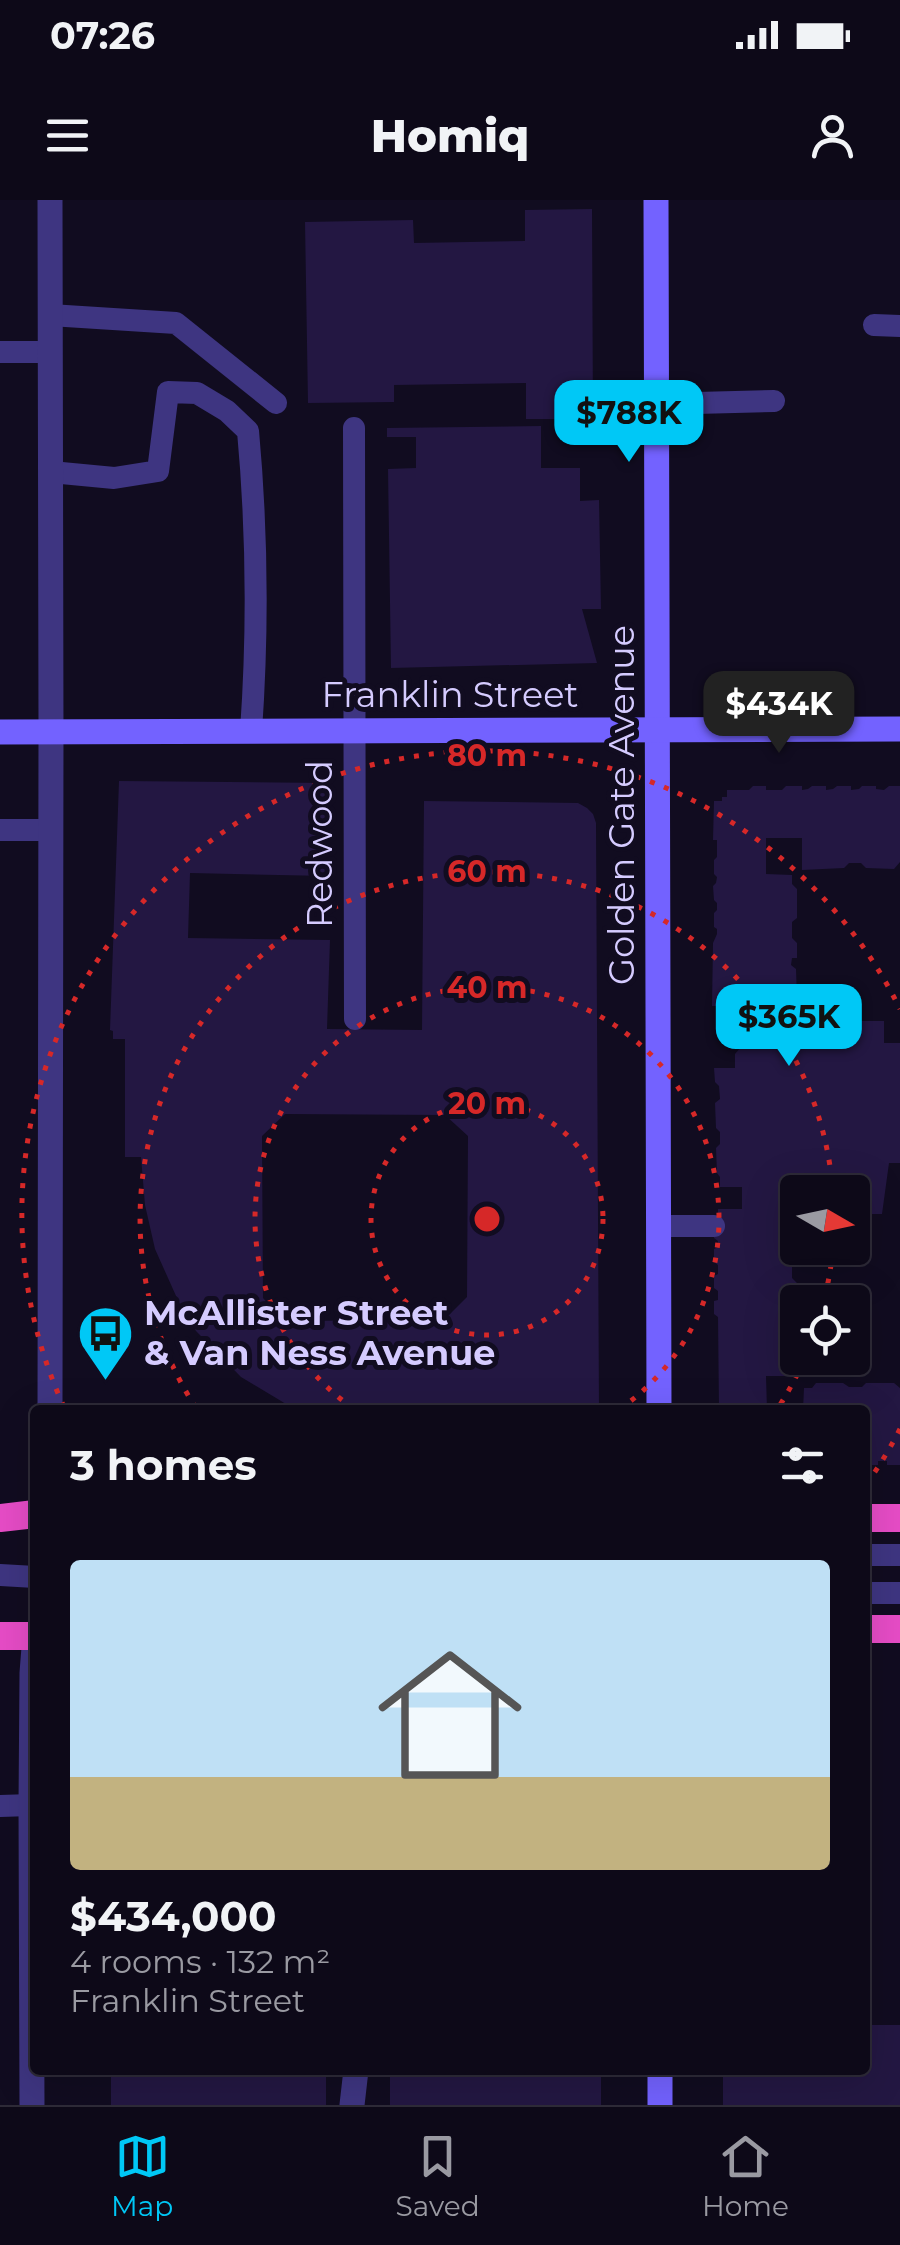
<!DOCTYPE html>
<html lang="en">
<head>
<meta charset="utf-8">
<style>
	body { margin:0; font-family:Montserrat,sans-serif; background:#1b1725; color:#f1f3f6; height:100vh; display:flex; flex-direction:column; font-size:38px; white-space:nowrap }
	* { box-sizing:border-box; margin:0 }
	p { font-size:32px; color:#9a9aa2 }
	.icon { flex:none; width:55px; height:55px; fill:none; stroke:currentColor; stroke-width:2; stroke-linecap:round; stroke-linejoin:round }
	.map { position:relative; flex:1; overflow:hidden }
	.sheet { position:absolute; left:30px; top:1205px; width:840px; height:670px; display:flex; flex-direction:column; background:#0d0918; border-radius:10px; box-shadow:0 10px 40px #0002,0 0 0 2px #2d2a37 }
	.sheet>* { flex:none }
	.needle { width:65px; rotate:99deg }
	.tools { position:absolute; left:780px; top:975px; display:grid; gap:20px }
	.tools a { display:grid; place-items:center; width:90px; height:90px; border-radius:10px; background:#0d0918; box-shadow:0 10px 40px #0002,0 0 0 2px #2d2a37; font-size:50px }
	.price { position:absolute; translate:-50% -85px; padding:0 22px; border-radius:20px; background:#00c8f6; color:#111; font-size:32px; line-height:65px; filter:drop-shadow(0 2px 5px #0008) }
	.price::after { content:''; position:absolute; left:50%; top:60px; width:30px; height:22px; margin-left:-15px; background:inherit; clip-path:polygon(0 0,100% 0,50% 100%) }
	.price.current { background:#222; color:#fff }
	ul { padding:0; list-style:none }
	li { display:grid; align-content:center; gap:20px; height:530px; padding:0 40px }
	li span { display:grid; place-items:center; height:310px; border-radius:10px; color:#555 }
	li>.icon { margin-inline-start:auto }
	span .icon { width:180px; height:180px; fill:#fffc; stroke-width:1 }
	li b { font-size:42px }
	h2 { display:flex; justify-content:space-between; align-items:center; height:120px; padding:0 40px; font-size:42px }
	.status { display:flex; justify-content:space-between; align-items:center; height:70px; padding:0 50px; background:#0d0918; direction:ltr }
	.status svg { height:28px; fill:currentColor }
	header { display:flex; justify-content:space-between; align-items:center; height:130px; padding:0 40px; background:#0d0918; font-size:45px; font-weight:800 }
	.tab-bar { display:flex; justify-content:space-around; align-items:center; height:140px; border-top:2px solid #2d2a37; background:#0d0918; font-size:28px; color:#9a9aa2 }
	.tab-bar a { display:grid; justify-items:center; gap:5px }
	.tab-bar .current { color:#00c8f6 }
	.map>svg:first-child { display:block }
	.building { fill:#231742; fill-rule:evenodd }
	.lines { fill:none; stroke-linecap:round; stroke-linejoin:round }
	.service { stroke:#3e3581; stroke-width:22 }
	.minor { stroke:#3e3581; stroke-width:25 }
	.tertiary { stroke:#3e3581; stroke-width:25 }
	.secondary { stroke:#7362ff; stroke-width:25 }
	.trunk { stroke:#e64cc6; stroke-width:28 }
	.ring { fill:none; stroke:#d62828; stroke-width:5; stroke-dasharray:5 10 }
	.labels { text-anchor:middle; stroke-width:10; stroke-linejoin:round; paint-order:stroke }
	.street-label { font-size:35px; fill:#d5cbff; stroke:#110c20 }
	.poi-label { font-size:35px; font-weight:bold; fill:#d5cbff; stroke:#110c20; text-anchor:start }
	.centre { fill:#d62828; stroke:#110c20; stroke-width:5 }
	.ring-label { font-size:30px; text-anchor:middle; font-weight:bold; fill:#d62828; stroke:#110c20; stroke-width:10; stroke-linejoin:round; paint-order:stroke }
</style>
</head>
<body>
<div class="status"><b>07:26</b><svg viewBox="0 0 49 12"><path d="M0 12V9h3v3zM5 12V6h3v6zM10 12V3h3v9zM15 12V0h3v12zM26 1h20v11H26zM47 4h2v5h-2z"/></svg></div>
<header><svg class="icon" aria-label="menu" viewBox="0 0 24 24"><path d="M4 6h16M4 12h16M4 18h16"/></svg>Homiq<svg class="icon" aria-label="person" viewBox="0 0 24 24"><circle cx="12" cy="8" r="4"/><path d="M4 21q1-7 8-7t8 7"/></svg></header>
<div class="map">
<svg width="900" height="1905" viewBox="0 0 900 1905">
	<rect width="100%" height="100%" fill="#110c20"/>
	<!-- building -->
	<g class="building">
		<path d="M592 9 593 219H526V183L394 185V202L308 203 305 22 413 20 414 43 525 41V10Z"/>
		<path d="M541 226V268H580V301L599 300 601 409H582L597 463 391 468 388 269 416 268V237H387V228Z"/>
		<path d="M119 581 328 583 327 676 190 673 188 738 330 740 327 829 422 830 424 601 578 603 587 608 593 614 596 623 599 1210H296L241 1177 196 1131 181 1107 155 1049 145 1005 141 957H125V839H113V831L110 830ZM285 914 445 915 468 936 467 1097 444 1120 284 1121 263 1098 262 936Z"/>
		<path d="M753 586H766V590H782L786 586H802V590L808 589 812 586H826V590L833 589 837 586H851V590L859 589 862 586H876V589L884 590 889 586H900V662L894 669 866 668 861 663H849L844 668 802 670V638H766V674L792 675V684L797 689V718L792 722V738L797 743V758H792L791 765 796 769 797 797 791 801 792 821H884V843H900V963H889L882 1014H869L865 1009H852V992H798V1014H792V1028L797 1032V1059L792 1064V1078L797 1083V1111L792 1116V1129L797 1135V1163L792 1168V1176H766L767 1210H719L718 1117 714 1114V1101L718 1100V1091L714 1088V1076L718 1074V1065L714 1062V1049L718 1047V1041L714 1038V1026L718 1024V1009H742V987H720V977L717 973 716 948 720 944V932L716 928 715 903 720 899 719 886 715 882 714 868H735V854L740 848 741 821H717V806H712L713 743 717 734V729L714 727V713L717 710V703L714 700 713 686 716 683 717 677 714 674V660L717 657V640H713L714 601H722V597H727V590H749Z"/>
		<path d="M816 1183H843L849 1187H862L866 1183H894L900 1188V1265H887V1261H878V1265H865V1210H803L804 1188H812Z"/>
		<path d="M865 1825H900V1905H723V1870H865Z"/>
		<rect x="111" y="1870" width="215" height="35"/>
		<rect x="390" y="1870" width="211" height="35"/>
	</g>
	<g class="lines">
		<!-- service -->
		<g class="service">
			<path d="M50 115 176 123 276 203"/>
			<path d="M874 125 900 126"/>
			<path d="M0 152H51"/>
			<path d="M657 204 774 201"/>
			<path d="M354 228 355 819"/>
			<path d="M51 272 114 278 158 271 168 192 197 193 227 211 248 231C257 329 258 432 251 531"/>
			<path d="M0 630H51"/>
			<path d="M658 1026H714"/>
			<path d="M865 1355H900"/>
			<path d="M0 1375 35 1377"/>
			<path d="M865 1393H900"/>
			<path d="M0 1606 31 1605"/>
		</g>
		<!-- minor -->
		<g class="minor">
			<path d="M50 0 51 532"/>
			<path d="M352 1905 356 1870"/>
		</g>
		<!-- tertiary -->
		<g class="tertiary">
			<path d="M50 1210 51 532"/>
			<path d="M32 1905 31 1605 32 1473 35 1435"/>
		</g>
		<!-- secondary -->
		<g class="secondary">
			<path d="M656 0 659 1210"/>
			<path d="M0 532 900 529"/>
			<path d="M660 1870V1905"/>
		</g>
		<!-- trunk -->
		<g class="trunk">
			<path d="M0 1318 35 1314"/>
			<path d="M865 1318H900"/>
			<path d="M865 1429H900"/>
			<path d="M0 1436H35"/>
		</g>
	</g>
	<!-- distance rings -->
	<g class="ring">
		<circle cx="487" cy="1019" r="116"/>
		<path d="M354 1209A232 232 0 1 1 620 1209"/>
		<path d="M833 1049A347 347 0 0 1 824 1100M804 1160A347 347 0 0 1 778 1208M196 1208A347 347 0 1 1 833 992"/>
		<path d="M900 1229A463 463 0 0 1 866 1285M64 1207A463 463 0 0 1 900 809"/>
	</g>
	<!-- icons -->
	<defs>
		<symbol id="bus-pin" viewBox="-11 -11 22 30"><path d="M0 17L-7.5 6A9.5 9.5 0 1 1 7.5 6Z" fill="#00c8f6" stroke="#110c20"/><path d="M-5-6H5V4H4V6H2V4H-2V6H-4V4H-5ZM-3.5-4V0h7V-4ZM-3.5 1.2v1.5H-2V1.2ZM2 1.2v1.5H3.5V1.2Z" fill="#111"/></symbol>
	</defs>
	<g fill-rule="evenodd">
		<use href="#bus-pin" x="74" y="1102" width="63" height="86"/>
	</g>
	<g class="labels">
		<!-- street labels -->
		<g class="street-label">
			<text x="450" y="507">Franklin Street</text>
			<text transform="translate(622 605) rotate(-90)" y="12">Golden Gate Avenue</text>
			<text transform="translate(320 644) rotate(-90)" y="12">Redwood</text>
		</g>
		<!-- poi labels -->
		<g class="poi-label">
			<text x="144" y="1125">McAllister Street<tspan x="144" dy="40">&amp; Van Ness Avenue</tspan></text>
		</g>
	</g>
	<circle cx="487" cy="1019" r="15" class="centre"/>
	<g class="ring-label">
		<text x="487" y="566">80 m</text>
		<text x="487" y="682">60 m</text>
		<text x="487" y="798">40 m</text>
		<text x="487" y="914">20 m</text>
	</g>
</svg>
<div class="tools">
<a><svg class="needle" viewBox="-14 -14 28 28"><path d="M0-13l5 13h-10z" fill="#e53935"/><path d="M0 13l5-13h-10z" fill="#9a9aa2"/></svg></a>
<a><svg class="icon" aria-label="locate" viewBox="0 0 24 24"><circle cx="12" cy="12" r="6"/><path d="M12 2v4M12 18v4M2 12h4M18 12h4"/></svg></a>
</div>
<b class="price" style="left:629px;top:265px">$788K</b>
<b class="price current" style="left:779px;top:556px">$434K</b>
<b class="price" style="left:789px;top:869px">$365K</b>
<section class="sheet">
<h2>3 homes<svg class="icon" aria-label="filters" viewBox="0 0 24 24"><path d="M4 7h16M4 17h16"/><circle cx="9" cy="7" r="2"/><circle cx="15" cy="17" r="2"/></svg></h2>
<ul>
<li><span style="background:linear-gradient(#bfe0f5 70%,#c2b280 0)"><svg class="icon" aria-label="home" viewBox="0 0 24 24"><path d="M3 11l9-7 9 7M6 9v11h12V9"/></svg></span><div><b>$434,000</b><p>4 rooms · 132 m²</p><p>Franklin Street</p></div></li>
</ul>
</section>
</div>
<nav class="tab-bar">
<a class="current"><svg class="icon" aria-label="map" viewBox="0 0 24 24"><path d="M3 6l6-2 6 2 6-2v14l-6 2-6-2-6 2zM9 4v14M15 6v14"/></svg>Map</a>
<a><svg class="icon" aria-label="saved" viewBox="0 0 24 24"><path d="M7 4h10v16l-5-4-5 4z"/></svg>Saved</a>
<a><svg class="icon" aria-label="home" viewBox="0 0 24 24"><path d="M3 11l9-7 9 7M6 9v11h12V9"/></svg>Home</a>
</nav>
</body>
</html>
